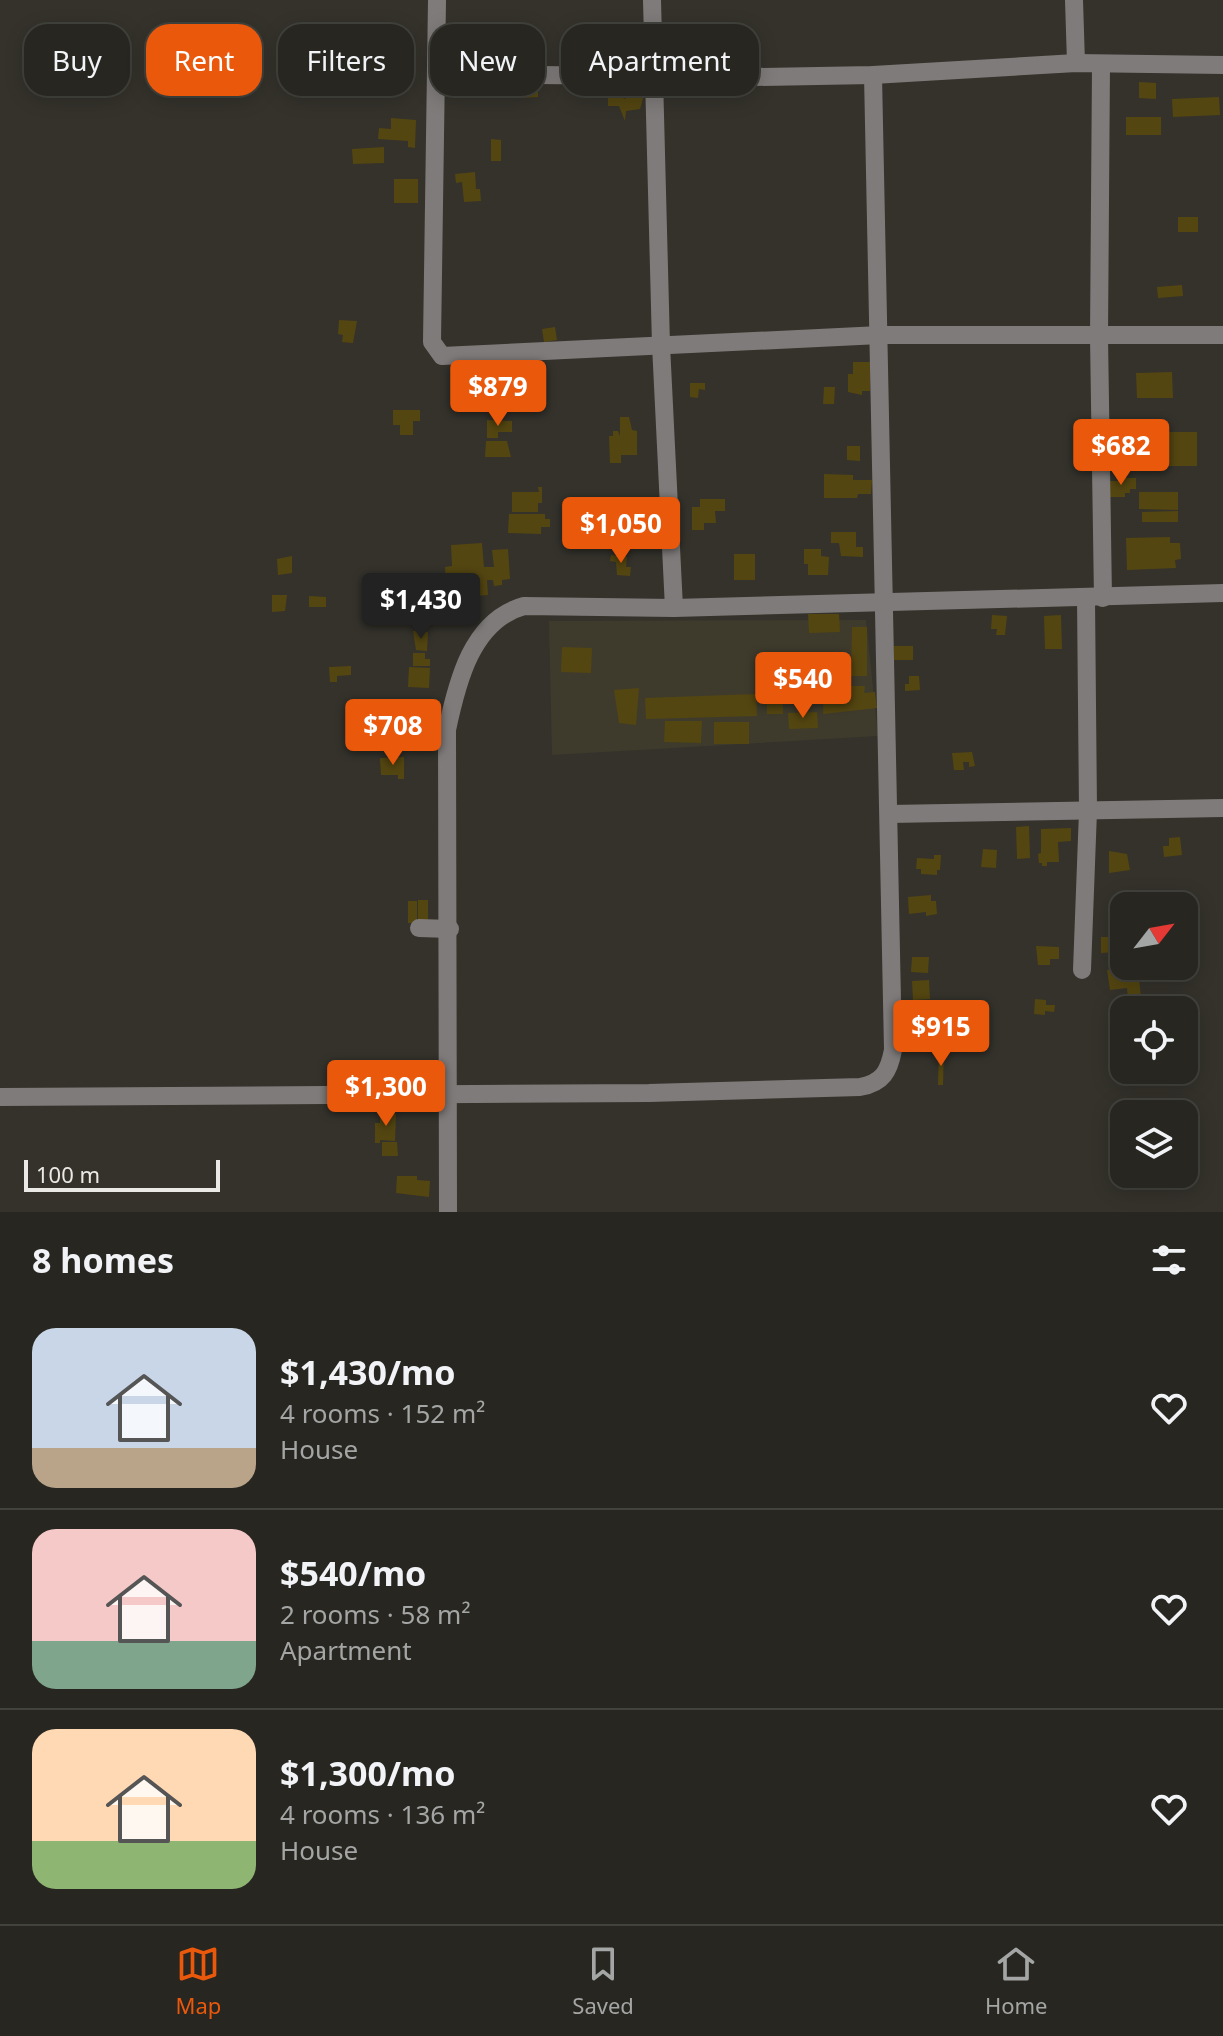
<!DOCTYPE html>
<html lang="en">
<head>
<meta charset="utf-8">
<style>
	body { margin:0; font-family:"Noto Sans",sans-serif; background:#33322d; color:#f1f3f6; height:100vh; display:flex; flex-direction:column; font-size:30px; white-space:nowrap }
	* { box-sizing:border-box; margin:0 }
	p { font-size:26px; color:#a4a5a5 }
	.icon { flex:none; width:44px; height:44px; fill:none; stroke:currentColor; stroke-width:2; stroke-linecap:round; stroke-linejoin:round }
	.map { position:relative; height:1212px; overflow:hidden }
	.panel { display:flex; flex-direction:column; background:#272620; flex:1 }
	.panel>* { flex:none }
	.top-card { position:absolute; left:24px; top:24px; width:800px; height:72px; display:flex; gap:16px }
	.needle { width:52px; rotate:59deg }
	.fabs { position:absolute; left:1110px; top:892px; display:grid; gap:16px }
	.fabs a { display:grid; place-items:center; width:88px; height:88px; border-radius:16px; background:#272620; box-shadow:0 4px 20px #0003,0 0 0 2px #43433e; font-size:40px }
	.scale { position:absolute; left:24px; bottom:20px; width:196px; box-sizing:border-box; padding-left:8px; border:4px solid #ebe9e5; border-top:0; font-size:22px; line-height:28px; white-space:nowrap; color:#ebe9e5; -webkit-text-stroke:6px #34322b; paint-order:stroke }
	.price { position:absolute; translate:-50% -68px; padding:0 18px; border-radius:8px; background:#ea580c; color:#fff; font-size:26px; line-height:52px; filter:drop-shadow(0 2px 4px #0008) }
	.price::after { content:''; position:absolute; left:50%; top:48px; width:24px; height:18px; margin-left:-12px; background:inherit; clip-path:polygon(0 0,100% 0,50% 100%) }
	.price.on { background:#222; color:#fff }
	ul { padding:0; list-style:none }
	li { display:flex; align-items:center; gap:24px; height:200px; padding:0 32px }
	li+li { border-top:2px solid #43433e }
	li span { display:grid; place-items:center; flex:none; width:224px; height:160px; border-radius:24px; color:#555 }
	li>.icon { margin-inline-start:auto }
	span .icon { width:96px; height:96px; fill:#fffc; stroke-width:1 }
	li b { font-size:34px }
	h2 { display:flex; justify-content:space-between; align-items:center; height:96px; padding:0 32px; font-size:34px }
	.pill { padding:0 28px; border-radius:24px; background:#272620; box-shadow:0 4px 20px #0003,0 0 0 2px #43433e; font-size:28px; line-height:72px }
	.pill.on { background:#ea580c; color:#fff }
	.tabs { display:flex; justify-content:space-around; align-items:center; height:112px; border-top:2px solid #43433e; background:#272620; font-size:22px; color:#a4a5a5 }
	.tabs a { display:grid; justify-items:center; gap:4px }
	.tabs .on { color:#ea580c }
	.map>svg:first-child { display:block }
	.built { fill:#3e3b2d }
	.building { fill:#544611 }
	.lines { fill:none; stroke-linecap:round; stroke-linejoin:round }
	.minor { stroke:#7f7b7a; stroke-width:18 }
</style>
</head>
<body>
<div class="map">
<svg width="1223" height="1212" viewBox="0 0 1223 1212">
	<rect width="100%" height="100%" fill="#34322b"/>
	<!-- built -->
	<path class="built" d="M866 620 878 736 552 755 549 621Z"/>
	<!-- building -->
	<g class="building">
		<path d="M1139 82 1156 83V99L1139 98Z"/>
		<path d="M538 88V97L519 98V89Z"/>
		<path d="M615 89 620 97 625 99 632 90 641 89 644 95 640 109 626 111 625 121 619 106H608V90Z"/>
		<path d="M1219 97 1220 115 1173 117 1172 99Z"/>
		<rect x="1126" y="117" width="35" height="18"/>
		<path d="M391 118 416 120 415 148 408 147V141L378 139 379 128 391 129Z"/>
		<path d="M491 139 501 140V161H491Z"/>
		<path d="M384 147V163L353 164 352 149Z"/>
		<path d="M475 172 476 189H480L481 201 464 202 462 182 456 183 455 174Z"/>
		<rect x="394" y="179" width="24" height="24"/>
		<rect x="1178" y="217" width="20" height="15"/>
		<path d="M1182 285 1183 296 1158 298 1157 287Z"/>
		<path d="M339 320 357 321 353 343 342 342 343 335 338 334Z"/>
		<path d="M555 327 557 340 544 342 542 329Z"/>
		<path d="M853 362H870V391H862V395L848 392V374H853Z"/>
		<path d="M1172 372 1173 398H1137L1136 373Z"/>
		<path d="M690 383H705V390L699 389 698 398 690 397Z"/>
		<path d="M489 385 507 386 506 398H497L496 409H487Z"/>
		<path d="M824 387H835L834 404H823Z"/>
		<path d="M393 410H420V421H413V435H400V425H393Z"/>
		<path d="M620 417H629L632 430 637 431V455H621V463H610L609 436H613V431H618L620 436Z"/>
		<path d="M487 420 512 421V432H498V438H487Z"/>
		<path d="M1121 432H1197V466H1122Z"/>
		<path d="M486 441H507L511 457H485Z"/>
		<path d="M847 446H860V461L847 460Z"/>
		<path d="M824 474 853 475V480H872L871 494H858L857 498H824Z"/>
		<path d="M1120 478H1136V489H1130V493H1125V497H1109L1106 481H1120Z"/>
		<path d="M538 487H542V503H538V512H512V492H539Z"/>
		<path d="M1139 492H1178V510L1139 509Z"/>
		<path d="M700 499H725V511H715L716 523H704V530H692V507H700Z"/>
		<path d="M1178 511V522H1142V512Z"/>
		<path d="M509 514H545V519H550V527H541V534L508 533Z"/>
		<path d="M831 532H856V547H863V557L841 556 839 543H831Z"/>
		<path d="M1170 537V543H1180L1181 559 1175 560 1176 568 1127 570 1126 538Z"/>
		<path d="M482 543 484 567H494L492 550 508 549 510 579 502 580V585L494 586 493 580H487L488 595 474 596V605L454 606 452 582H446L445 567 452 566 451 545Z"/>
		<path d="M804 549H821V556L829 557 828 575H808V564H804Z"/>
		<rect x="734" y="554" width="21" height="26"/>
		<path d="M611 555 627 557 626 567H631L630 576 617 575 616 562 610 561Z"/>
		<path d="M292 556V573L278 575 277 559Z"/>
		<path d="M272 595H287L285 611 272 612Z"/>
		<path d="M309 596 326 597V607H309Z"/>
		<path d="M808 614H839L840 632 809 633Z"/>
		<path d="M992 615 1007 616 1005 635H996L997 629H991Z"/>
		<path d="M1061 615 1062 649H1045L1044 616Z"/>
		<path d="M852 627H867V676H851Z"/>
		<path d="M413 631 428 632 427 651 416 650Z"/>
		<rect x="894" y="646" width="19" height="14"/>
		<path d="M562 647 592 648 591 673 561 672Z"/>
		<path d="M413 653H425V659H430V666H413Z"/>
		<path d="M351 666V675L337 676V682H330L329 667Z"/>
		<path d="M409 667 430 668 429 688 408 687Z"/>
		<path d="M782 675 783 714H767L766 677Z"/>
		<path d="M909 676H919L920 690 905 691V684H909Z"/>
		<path d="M788 682 819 683 817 702 787 703Z"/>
		<path d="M824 686H865L864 693 875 692 877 708 823 714Z"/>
		<path d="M639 688 636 725 619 723 614 690Z"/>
		<path d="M756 694 757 716 646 719 645 698Z"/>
		<path d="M817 712 818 728 789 729 788 713Z"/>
		<path d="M665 721H702L701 743 664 742Z"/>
		<rect x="714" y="722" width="35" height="22"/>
		<path d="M972 752 975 766 969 767V762H963L964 770H954L952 753Z"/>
		<path d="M404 757V779H398V775H381L380 758Z"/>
		<path d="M1029 826 1030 858 1017 859 1016 827Z"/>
		<path d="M1071 828V841L1058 842 1059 862H1047V866H1042V863H1039L1038 854 1041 853V829Z"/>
		<path d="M1180 837 1182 855 1164 857 1163 846H1169V838Z"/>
		<path d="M983 849 997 850 996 868 981 867Z"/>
		<path d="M1109 851 1127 854 1130 870 1109 873Z"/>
		<path d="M934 855H941L940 870H937V875L921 874V869H916L917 858 934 859Z"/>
		<path d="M931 895V901H936L937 914 926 916V912L909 914 908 897Z"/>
		<rect x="418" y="900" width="10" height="21"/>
		<rect x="408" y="901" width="9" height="22"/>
		<path d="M1101 937H1116V952L1101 953Z"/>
		<path d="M1036 946 1059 947V959H1050V965H1038Z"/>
		<path d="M912 957H929L928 973 911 972Z"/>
		<path d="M1138 967 1141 998 1128 999 1127 988 1110 990 1107 970Z"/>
		<path d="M929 980 930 999 913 1000 912 981Z"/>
		<path d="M1035 999 1046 1000V1005H1055L1054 1012 1045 1011V1015L1034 1014Z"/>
		<path d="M939 1050H944L943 1085H938Z"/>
		<path d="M380 1114H396L395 1141 380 1140V1143H375V1123H380Z"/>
		<path d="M382 1142H397L398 1156H382Z"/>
		<path d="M397 1176H417V1180L430 1181 429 1197 396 1193Z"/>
	</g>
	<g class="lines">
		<!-- minor -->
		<g class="minor">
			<path d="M437 0 432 342 442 356 880 335H1223"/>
			<path d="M652 0 661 345 674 608"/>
			<path d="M1074 0 1076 63"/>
			<path d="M1101 65 1099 337 1103 598"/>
			<path d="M437 74 755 77 873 75 1076 63 1223 65"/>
			<path d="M889 814 1223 808"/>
			<path d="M419 928 450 929"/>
			<path d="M1082 970 1088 811 1086 598"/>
			<path d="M0 1097 649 1093 860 1087C883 1083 889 1071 893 1050L873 75"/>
			<path d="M448 1212 447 730C457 682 472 620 524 606L674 608 1223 593"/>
		</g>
	</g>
</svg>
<div class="fabs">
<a><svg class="needle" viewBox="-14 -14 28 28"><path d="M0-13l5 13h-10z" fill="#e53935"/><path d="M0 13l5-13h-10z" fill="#a4a5a5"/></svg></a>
<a><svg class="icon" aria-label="locate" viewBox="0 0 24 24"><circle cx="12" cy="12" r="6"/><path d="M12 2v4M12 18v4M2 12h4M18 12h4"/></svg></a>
<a><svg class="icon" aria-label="layers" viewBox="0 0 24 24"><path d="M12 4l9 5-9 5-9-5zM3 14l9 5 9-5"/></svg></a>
</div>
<div class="scale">100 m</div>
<b class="price" style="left:498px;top:428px">$879</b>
<b class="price" style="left:1121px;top:487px">$682</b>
<b class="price" style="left:621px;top:565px">$1,050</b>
<b class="price on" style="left:421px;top:641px">$1,430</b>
<b class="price" style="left:803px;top:720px">$540</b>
<b class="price" style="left:393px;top:767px">$708</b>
<b class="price" style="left:941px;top:1068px">$915</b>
<b class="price" style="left:386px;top:1128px">$1,300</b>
<div class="top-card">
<a class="pill">Buy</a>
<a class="pill on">Rent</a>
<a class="pill">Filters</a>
<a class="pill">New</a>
<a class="pill">Apartment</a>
</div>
</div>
<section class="panel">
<h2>8 homes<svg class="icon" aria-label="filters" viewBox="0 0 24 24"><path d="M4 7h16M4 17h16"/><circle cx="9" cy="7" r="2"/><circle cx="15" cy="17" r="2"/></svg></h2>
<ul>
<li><span style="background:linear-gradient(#c9d6e8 75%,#b9a48a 0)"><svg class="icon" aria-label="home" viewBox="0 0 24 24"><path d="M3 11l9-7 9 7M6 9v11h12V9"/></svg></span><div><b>$1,430/mo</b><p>4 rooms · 152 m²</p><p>House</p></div><svg class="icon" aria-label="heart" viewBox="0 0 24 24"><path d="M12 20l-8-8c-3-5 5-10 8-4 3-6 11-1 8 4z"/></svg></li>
<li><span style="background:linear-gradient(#f6c9c9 70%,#7fa58c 0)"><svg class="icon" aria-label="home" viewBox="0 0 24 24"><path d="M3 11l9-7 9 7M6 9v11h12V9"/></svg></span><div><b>$540/mo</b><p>2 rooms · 58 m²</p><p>Apartment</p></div><svg class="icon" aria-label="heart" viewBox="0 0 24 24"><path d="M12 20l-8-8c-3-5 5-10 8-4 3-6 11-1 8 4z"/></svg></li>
<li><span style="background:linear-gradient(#ffd9b3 70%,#8fb573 0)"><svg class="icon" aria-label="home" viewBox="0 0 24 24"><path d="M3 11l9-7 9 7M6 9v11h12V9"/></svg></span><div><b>$1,300/mo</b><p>4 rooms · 136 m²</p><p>House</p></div><svg class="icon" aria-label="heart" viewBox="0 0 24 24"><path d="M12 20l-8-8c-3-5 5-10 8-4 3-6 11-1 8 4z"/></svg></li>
</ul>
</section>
<nav class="tabs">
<a class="on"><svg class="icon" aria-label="map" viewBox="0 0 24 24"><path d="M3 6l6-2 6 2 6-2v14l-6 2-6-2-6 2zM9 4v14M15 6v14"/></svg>Map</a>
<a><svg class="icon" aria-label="saved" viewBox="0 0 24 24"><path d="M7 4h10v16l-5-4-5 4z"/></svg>Saved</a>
<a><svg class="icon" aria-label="home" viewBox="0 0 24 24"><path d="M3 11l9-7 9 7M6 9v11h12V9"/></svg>Home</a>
</nav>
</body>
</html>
